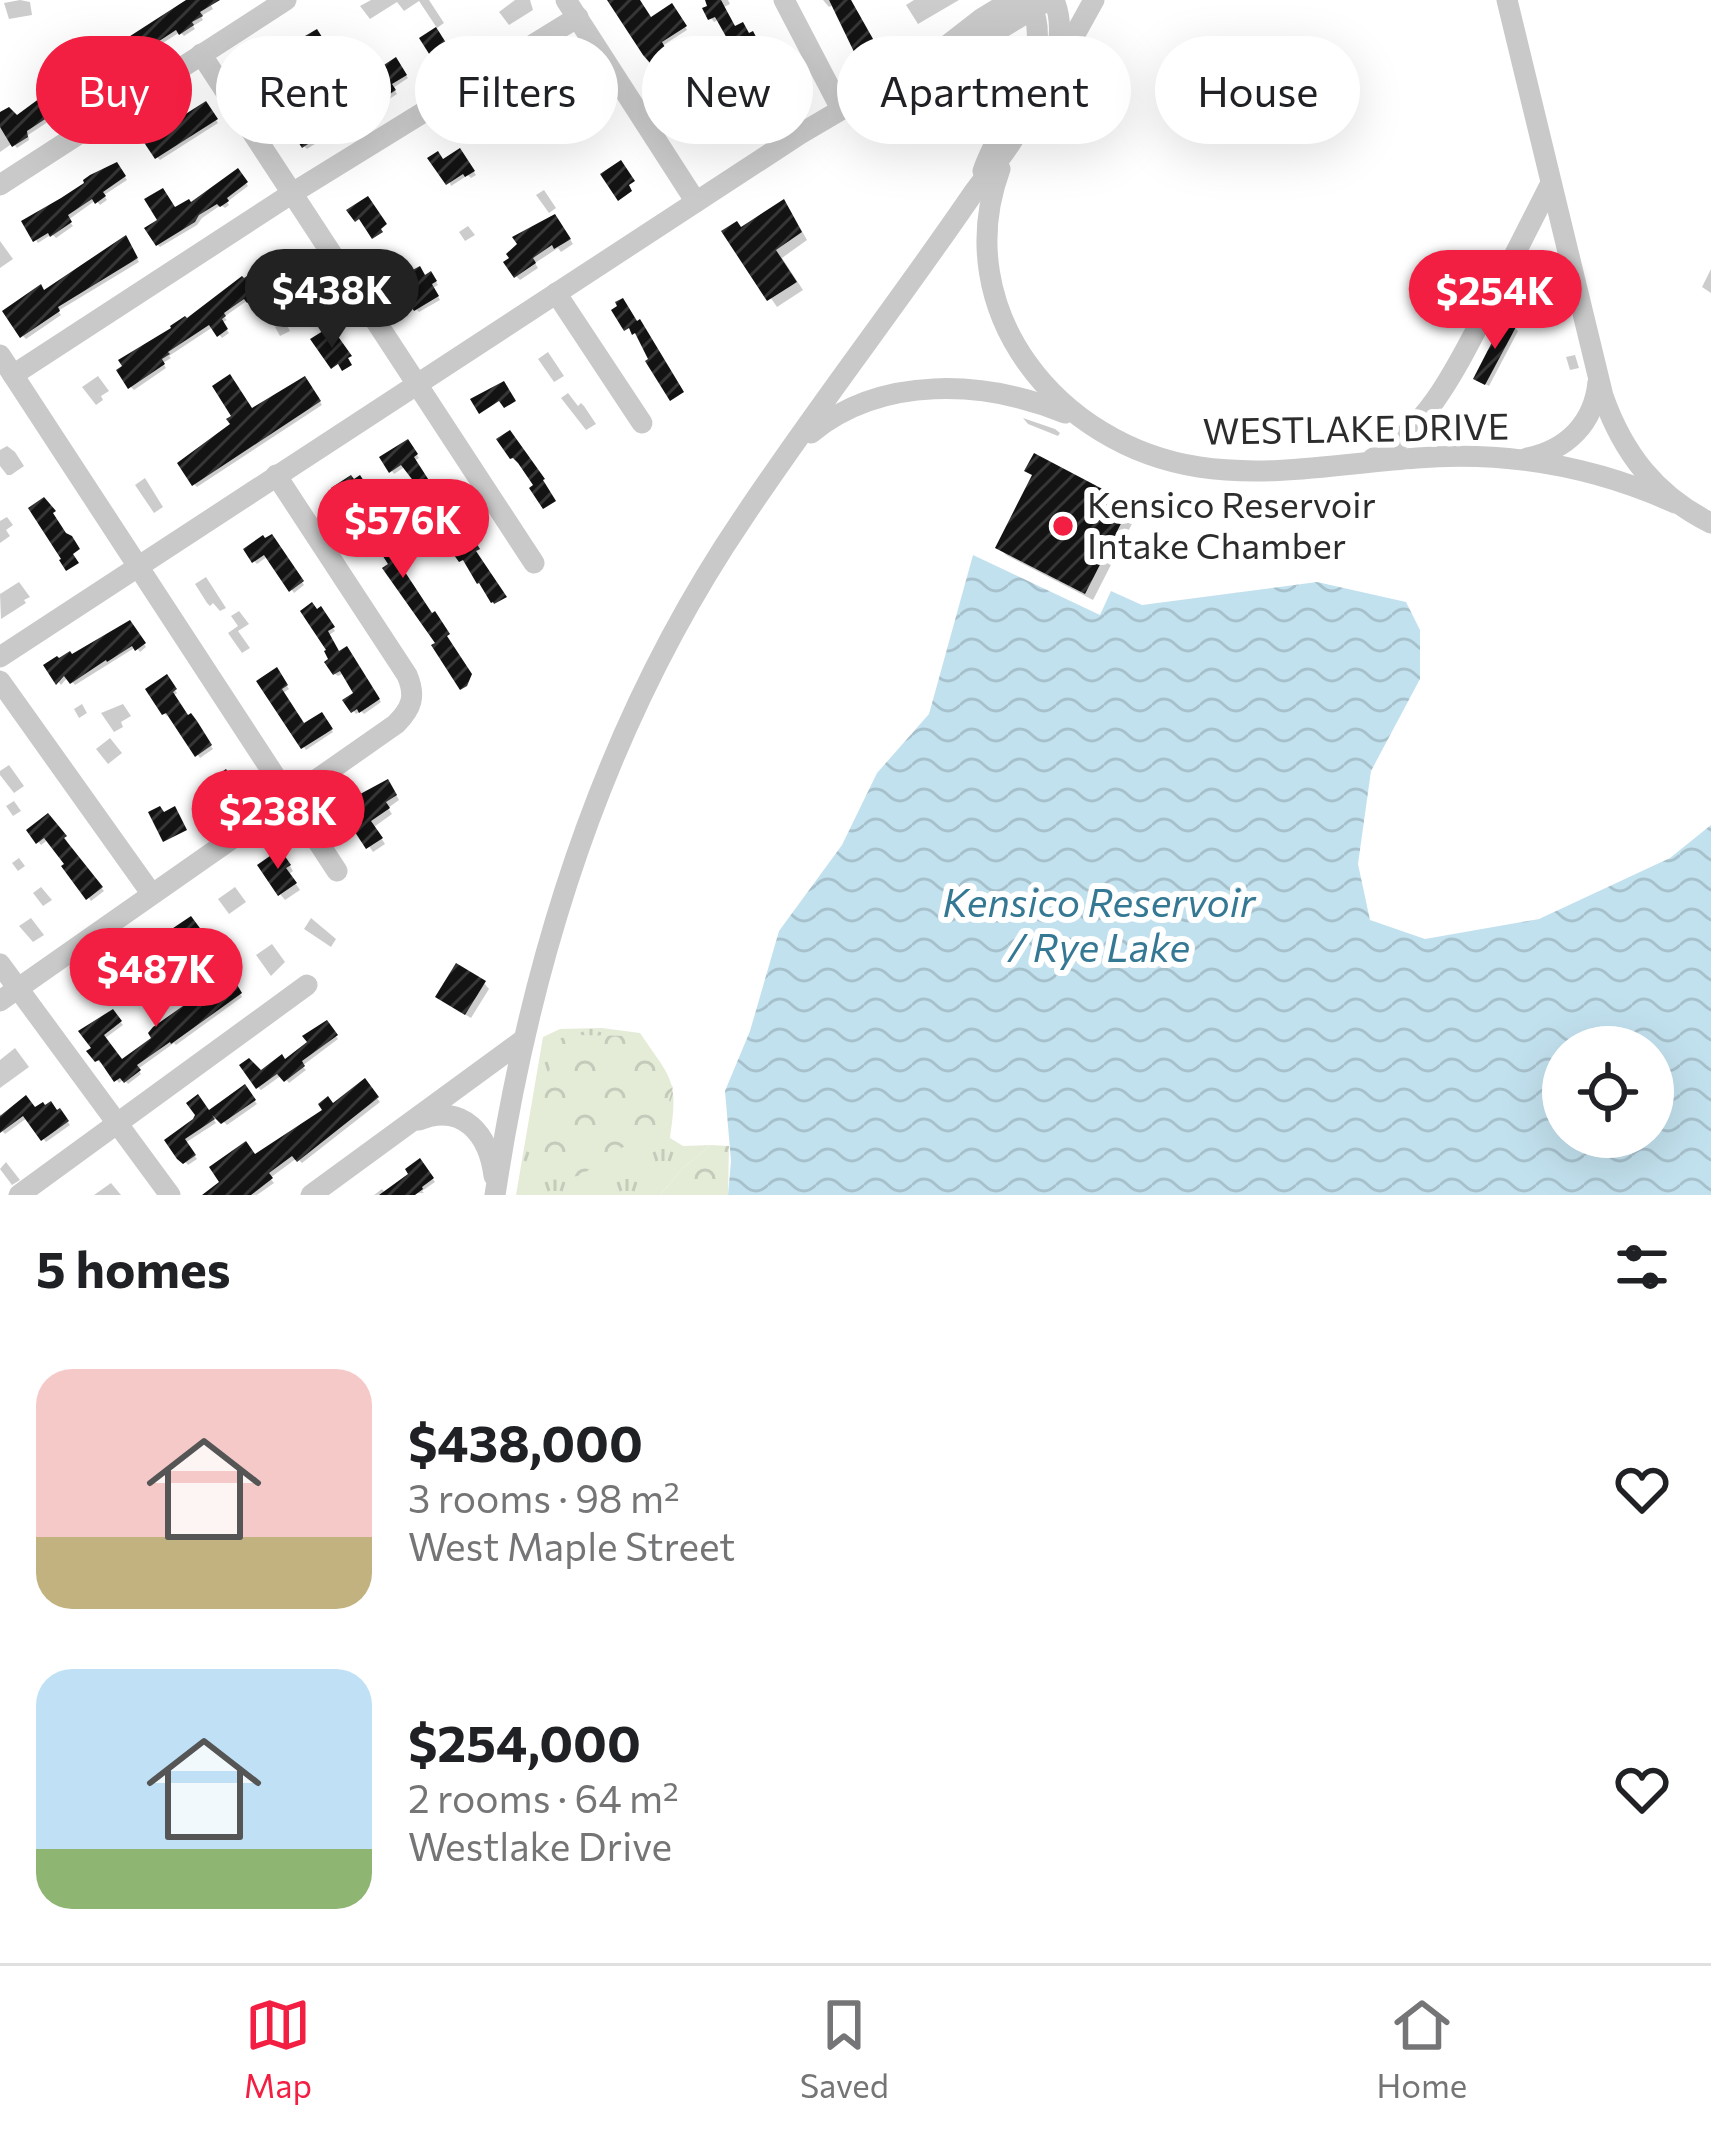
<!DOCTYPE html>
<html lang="en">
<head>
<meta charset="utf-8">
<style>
	body { margin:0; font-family:Commissioner,sans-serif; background:#f2f2f2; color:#202124; height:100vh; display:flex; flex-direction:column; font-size:45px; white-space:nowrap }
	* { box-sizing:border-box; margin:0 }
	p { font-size:39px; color:#757577 }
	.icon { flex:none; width:66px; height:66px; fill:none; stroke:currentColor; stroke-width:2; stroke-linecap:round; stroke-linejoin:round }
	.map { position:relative; height:1195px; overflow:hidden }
	.panel { display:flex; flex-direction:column; background:#fff; flex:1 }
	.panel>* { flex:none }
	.top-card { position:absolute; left:36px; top:36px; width:1641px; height:108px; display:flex; gap:24px }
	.tools { position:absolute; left:1542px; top:1026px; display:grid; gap:24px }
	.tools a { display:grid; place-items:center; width:132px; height:132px; border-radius:50%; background:#fff; box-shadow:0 12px 48px #0002; font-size:60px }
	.price { position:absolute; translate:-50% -102px; padding:0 27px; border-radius:42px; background:#f31f42; color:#fff; font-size:39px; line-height:78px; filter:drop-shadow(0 3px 6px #0008) }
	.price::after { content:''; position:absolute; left:50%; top:72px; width:36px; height:27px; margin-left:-18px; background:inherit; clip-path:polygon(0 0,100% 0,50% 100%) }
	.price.active { background:#222; color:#fff }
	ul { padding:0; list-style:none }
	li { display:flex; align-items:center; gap:36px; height:300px; padding:0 36px }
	li span { display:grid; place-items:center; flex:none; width:336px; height:240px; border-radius:36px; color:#555 }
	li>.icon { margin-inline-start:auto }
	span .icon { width:144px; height:144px; fill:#fffc; stroke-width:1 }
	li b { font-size:51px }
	h2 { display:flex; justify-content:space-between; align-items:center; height:144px; padding:0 36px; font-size:51px }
	.chip { padding:0 42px; border-radius:54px; background:#fff; box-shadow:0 12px 48px #0002; font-size:42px; line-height:108px }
	.chip.active { background:#f31f42; color:#fff }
	.menu { display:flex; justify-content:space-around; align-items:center; height:168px; border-top:3px solid #e0e0e0; background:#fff; font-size:33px; color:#757577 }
	.menu a { display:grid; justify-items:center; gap:6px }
	.menu .active { color:#f31f42 }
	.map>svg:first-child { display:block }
	.grass { fill:url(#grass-tufts) }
	.forest { fill:url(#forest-crowns) }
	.water { fill:url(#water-waves); fill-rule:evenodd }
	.shadow { fill:#0003 }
	.building { fill:url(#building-hatch) }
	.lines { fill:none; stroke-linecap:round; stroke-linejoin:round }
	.minor { stroke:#c9c9c9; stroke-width:21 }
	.poi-dot { fill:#f31f42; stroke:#fff; stroke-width:4.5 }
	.labels { text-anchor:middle; stroke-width:12; stroke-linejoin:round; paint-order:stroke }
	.street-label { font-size:36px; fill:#2c2c2c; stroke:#fff }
	.poi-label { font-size:36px; fill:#2c2c2c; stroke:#fff; text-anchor:start }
	.water-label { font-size:39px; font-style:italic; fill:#357894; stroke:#fff }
</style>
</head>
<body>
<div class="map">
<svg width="1711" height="1195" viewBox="0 0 1711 1195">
	<defs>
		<pattern id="grass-tufts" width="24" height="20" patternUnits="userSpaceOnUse" patternTransform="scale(3)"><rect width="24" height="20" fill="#e4ecd8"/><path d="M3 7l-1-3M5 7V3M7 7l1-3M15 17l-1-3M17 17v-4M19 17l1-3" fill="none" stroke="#c4cbba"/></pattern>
		<pattern id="forest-crowns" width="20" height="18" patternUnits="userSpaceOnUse" patternTransform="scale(3)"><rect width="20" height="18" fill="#e4ecd8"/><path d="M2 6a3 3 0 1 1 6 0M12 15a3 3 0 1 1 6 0" fill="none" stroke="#c4cbba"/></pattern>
		<pattern id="water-waves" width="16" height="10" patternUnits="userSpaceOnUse" patternTransform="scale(3)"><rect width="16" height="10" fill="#c2e1ee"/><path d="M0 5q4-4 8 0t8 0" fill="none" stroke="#a7c1cc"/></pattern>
		<pattern id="building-hatch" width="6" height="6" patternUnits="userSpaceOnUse" patternTransform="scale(3)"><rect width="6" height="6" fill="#131313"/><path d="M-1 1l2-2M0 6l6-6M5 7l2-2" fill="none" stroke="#363636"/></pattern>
	</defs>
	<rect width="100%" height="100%" fill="#fff"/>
	<!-- grass -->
	<path class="grass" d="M602 1028 640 1033C672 1080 679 1080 670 1138L683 1146 711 1145 683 1168 660 1195H516L543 1037 560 1029Z"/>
	<!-- forest -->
	<g class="forest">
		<path d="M575 1035 630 1036 673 1087 663 1122 650 1137 613 1151 582 1175 559 1180 540 1178 532 1166 552 1056 561 1038Z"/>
		<path d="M711 1145 729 1146 728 1195H660L683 1168Z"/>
	</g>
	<!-- water -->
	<path class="water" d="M973 555 1100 615 1111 591 1142 605 1317 582 1406 602 1420 630V679L1371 771 1358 864 1370 920 1425 939 1539 919 1670 858 1711 825V1195H728L731 1161 725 1091 750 1031 779 931 842 845 877 773 929 714ZM1563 1047H1653V1137H1563Z"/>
	<!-- shadow -->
	<g class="shadow">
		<path d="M20 0 30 2 32 15 9 19 4 3Z"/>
		<path d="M195 0H208L213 9 201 16 203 20 193 26 195 29 184 36 180 32 152 50 148 46 126 60 130 67 126 71 58 112 60 114 28 135 29 140 17 148 13 143 0 152V116L17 119Z"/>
		<path d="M371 0H429L444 23 437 28 419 1 404 11 397 2 370 19 360 6Z"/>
		<path d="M515 0H530L533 10 509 25 499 12Z"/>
		<path d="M611 0H638L651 20 674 9 687 30 662 46 679 73 690 70 695 79 690 82 687 79 675 86 659 61 655 63 646 53Z"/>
		<path d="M708 0H728L730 4 724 7 736 29 756 39 788 101 765 113 761 109 750 75 720 19 714 22 711 18V7Z"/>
		<path d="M823 0H851L878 49 861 57 833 5 829 7Z"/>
		<path d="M914 0H959L918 24 906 5Z"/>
		<path d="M321 37 335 59 338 57 359 85 398 64 408 78 393 88 397 94 368 113 370 116 360 123 357 120 356 93 331 60 308 74 327 104 320 108 303 83 277 99 273 95Z"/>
		<path d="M542 87 561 95 582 98 587 106 565 119Z"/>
		<path d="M522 106 533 124 520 131 514 123 486 141 477 129Z"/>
		<path d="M208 108 218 123 160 160 157 157Z"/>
		<path d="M322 117 332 133 307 149 304 146Z"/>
		<path d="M462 154 476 175 471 178 468 175 451 186 443 162Z"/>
		<path d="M119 169 127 180 104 195 107 200 100 205 96 200 68 220 73 226 56 238 52 234 38 243 36 240Z"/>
		<path d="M240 174 248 186 227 202 229 205 225 208 221 205 202 218 197 225 160 247 158 245 161 221Z"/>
		<path d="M544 190 556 208 549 213 536 195Z"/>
		<path d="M783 203 790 210 807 240 782 258 803 290 777 307 726 232 741 230Z"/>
		<path d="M559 222 573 244 561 252 558 248 535 263 538 268 520 280 516 276Z"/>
		<path d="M468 226 475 235 465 241 459 232Z"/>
		<path d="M0 241 13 259 0 268Z"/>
		<path d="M128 242 139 262 58 311 61 315 26 339 23 336 45 293Z"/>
		<path d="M292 253 304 269 298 273 303 280 298 284 292 277 261 302 259 299 252 304 248 300 224 317 227 320 222 323 229 333 222 338 213 327 169 356 171 358 163 363 166 368 134 390 131 387 120 371Z"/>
		<path d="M1711 269V293L1702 287Z"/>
		<path d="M425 278H434L438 285 433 288 440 300 419 312 416 309Z"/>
		<path d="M285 322 290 331 280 336 275 327Z"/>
		<path d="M1515 328 1518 331 1489 386 1480 381Z"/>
		<path d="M548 352 564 376 554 382 538 359Z"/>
		<path d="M1575 355 1579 368 1570 370 1566 357Z"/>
		<path d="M98 376 109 391 101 396 103 400 96 405 82 387Z"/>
		<path d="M308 382 322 405 197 487 195 485 181 464 252 411Z"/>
		<path d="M568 393 578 406 581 403 584 406 596 424 586 430 561 398Z"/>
		<path d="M1023 418 1055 429 1060 433 1058 436 1028 424Z"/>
		<path d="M410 445 419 458 414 461 430 486 438 485 450 503 440 510 406 466 394 474 392 471Z"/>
		<path d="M7 446 15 452 24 466 11 475H7L0 466V450Z"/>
		<path d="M145 478 163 507 154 513 135 485Z"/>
		<path d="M1130 506 1137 514 1093 600 1006 555 999 547Z"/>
		<path d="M7 517 13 525 6 530 10 536 0 543V521Z"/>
		<path d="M274 541 304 585 294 593 268 556 257 564 254 561Z"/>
		<path d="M206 577 226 608 220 611 213 603 210 606 207 603 195 584Z"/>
		<path d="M19 582 30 597 24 600 26 603 1 619 0 594Z"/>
		<path d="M239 611 249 624 238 631 250 648 242 653 228 633 238 626 231 616Z"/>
		<path d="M317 612 323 613 335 631 329 635 340 655 349 653 381 702 364 714 361 711 356 714 346 701 357 694 344 673 338 676 335 674Z"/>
		<path d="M133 627 146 647 140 652 136 647 75 685 68 677 61 685 47 666 72 657Z"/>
		<path d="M279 673 289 689 283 693 304 727 324 718 333 732 306 750 260 681Z"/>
		<path d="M166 678 177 693 173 696 213 749 200 758 170 714 167 716 164 713Z"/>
		<path d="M82 704 87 713 79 718 74 709Z"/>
		<path d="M123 704 131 716 121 722 123 727 114 732 101 713Z"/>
		<path d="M110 738 122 753 108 764 96 749Z"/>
		<path d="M9 765 24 786 14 793 0 775V771Z"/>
		<path d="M226 773 239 791 211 810 201 797Z"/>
		<path d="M392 787 399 800 388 808 392 814 374 827 385 844 373 852 342 807Z"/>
		<path d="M14 801 21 811 13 816 6 806Z"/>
		<path d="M48 817 67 841 65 843 104 891 91 901 49 839 41 845 30 831Z"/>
		<path d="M19 858 25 866 18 871 12 863Z"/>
		<path d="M285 858 293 871 289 874 300 890 285 900 280 894Z"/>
		<path d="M41 887 52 900 43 906 33 893Z"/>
		<path d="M235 887 246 902 229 914 218 899Z"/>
		<path d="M31 918 44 935 33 942 19 926Z"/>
		<path d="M311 918 336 939 331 947 304 929Z"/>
		<path d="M190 919 209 943 220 934 229 946 219 954 210 942 198 950 190 939 168 955 175 965 124 1006 104 978H122Z"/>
		<path d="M272 944 285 962 271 976 256 955Z"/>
		<path d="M232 980 242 997 176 1045 174 1043 138 1069 141 1074 128 1084 124 1079 119 1083 103 1061 100 1063 91 1052 113 1013 123 1025 104 1039 122 1063Z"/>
		<path d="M484 983 489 989 471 1018 444 1002Z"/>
		<path d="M326 1023 338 1039 302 1066 306 1070 289 1083 282 1075 261 1090 258 1087 311 1043Z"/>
		<path d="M15 1048 29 1067 0 1088V1060Z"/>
		<path d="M364 1082 380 1102 302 1163 297 1158 270 1178 274 1183 257 1195H218L214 1190Z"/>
		<path d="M245 1088 257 1104 227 1125 213 1111Z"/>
		<path d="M201 1101 216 1123 185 1143 197 1159 188 1165 168 1141 196 1121Z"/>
		<path d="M36 1111 60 1112 70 1125 46 1142 27 1118 5 1134 0 1128V1114L2 1117Z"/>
		<path d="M6 1162 20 1180 12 1185 0 1169Z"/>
		<path d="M420 1162 435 1182 422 1191 424 1193 374 1195 382 1189 386 1194 413 1175Z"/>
		<path d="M111 1183 121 1195H94Z"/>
	</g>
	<!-- building -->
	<g class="building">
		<path d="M186 0H220L200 12 203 16 192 22 194 25 179 35 176 30 147 49 144 44 125 56 129 63 123 68 58 108 59 110 27 131 28 137 12 147 0 127V112L9 107 17 115 59 84 55 79 81 63 85 69 112 52 110 49Z"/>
		<path d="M607 0H640L651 17 672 3 687 26 662 42 678 70 688 64 695 75 685 81 683 78 670 86 654 60 650 63 643 55Z"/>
		<path d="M705 0H721L735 26 743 22 749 33 753 31 787 96 759 111 740 76 746 74 733 49 715 17 708 20 702 8 707 6Z"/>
		<path d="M829 0H851L877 46 856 56Z"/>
		<path d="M436 27 455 57 438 68 419 38Z"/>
		<path d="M317 29 332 53 307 69 325 99 314 106 298 80 271 97 259 77 280 63 274 54Z"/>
		<path d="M396 57 407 75 392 84 396 90 367 109 369 112 355 122 340 100 351 93 339 73 349 66 358 82Z"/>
		<path d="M552 77 560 92 568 87 574 95 580 92 586 102 560 118 537 86Z"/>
		<path d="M519 99 532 120 515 130 509 122 481 140 473 128Z"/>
		<path d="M721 100 730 114 724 118 735 135 720 144 700 113Z"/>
		<path d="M206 101 218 119 155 159 143 141Z"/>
		<path d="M320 110 331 129 302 148 292 132Z"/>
		<path d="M460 148 475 171 465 177 463 174 446 185 427 158 438 151 443 159Z"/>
		<path d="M621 160 635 181 629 185 632 191 618 201 600 174Z"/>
		<path d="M117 162 126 176 103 192 106 196 95 204 92 199 68 215 72 222 50 237 48 233 33 242 21 221 61 198 84 183 83 180 90 175Z"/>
		<path d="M238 168 248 182 227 198 229 201 220 207 217 204 199 215 195 222 156 246 144 228 157 220 144 199 163 188 175 207 189 199 191 202Z"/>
		<path d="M368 196 387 224 381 229 383 232 372 239 359 219 355 222 346 210Z"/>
		<path d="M784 199 802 232 776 250 797 282 767 301 721 231 737 221 741 227Z"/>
		<path d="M555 214 571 239 554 249 552 245 533 258 536 263 514 278 503 262 509 258 506 254 517 244 512 237Z"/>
		<path d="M126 235 138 258 58 307 60 311 20 338 2 311 41 284 44 290Z"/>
		<path d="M292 249 303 265 298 269 302 277 293 283 288 275 256 301 254 298 247 303 244 299 224 313 226 316 222 319 228 329 217 337 209 325 168 352 170 354 162 359 165 364 128 389 116 370 122 366 118 360 171 328 170 326 185 316 187 318 242 276 244 278 278 255 280 258Z"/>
		<path d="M420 266 425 275 431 271 437 281 432 284 439 296 414 311 406 298 418 291 407 273Z"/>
		<path d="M623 298 637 321 640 319 684 392 670 401 645 361 648 359 635 333 632 335 629 328 624 331 611 310 617 306 615 302Z"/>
		<path d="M1504 319 1517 325 1485 385 1473 379Z"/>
		<path d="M323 331 329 340 337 335 352 356 348 358 352 365 342 371 338 364 331 369 310 339Z"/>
		<path d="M230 374 252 408 305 376 321 401 192 486 177 463 230 424 226 419 231 416 212 386Z"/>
		<path d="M504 381 516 401 504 408 499 401 479 414 470 399Z"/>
		<path d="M510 430 545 479 543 480 556 501 543 509 529 488 533 485 518 463 513 458 510 459 496 439Z"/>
		<path d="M408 439 418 454 414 457 430 482 436 479 449 500 435 509 401 465 389 473 379 457Z"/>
		<path d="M1034 453 1131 504 1085 594 995 548 1032 475 1024 471Z"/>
		<path d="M351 475 354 479 360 475 368 487 355 496 432 613 435 611 450 634 447 636 472 674 467 686 460 690 431 645 435 643 382 568 388 564 375 544 372 546 368 539 366 541 331 488Z"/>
		<path d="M44 497 56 511 53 513 66 533 72 536 80 549 73 554 79 563 66 571 59 560 61 559 28 508Z"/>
		<path d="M467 528 480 549 476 551 507 597 494 604 493 602 491 603 479 583 477 584 463 560 459 562 451 551 458 546 453 538Z"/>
		<path d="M272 534 304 581 289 592 264 555 252 563 243 549 263 535 265 538Z"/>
		<path d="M312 602 317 609 321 606 335 627 328 631 339 651 347 646 380 699 359 713 357 709 351 713 342 700 353 693 340 671 333 675 324 662 328 659 324 651 326 650 300 611Z"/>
		<path d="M130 620 146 643 135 651 132 646 107 662 106 660 70 684 64 676 56 685 43 665 57 656 59 658 70 651 72 654Z"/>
		<path d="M277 667 288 685 282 689 304 723 322 712 333 729 301 749 256 681Z"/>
		<path d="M167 674 177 689 173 692 188 715 191 713 197 721 212 745 195 757 166 713 162 715 145 689Z"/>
		<path d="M226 769 238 787 205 809 197 797 209 788 206 783Z"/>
		<path d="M388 779 397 795 386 802 390 808 371 821 383 838 366 849 338 806Z"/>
		<path d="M160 806 164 812 175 806 187 830 163 842 148 812Z"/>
		<path d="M48 813 67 836 64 838 103 887 86 900 61 866 64 864 44 838 36 844 26 830Z"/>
		<path d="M280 849 291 865 286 868 297 883 278 896 257 865Z"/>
		<path d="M191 916 208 939 193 950 185 938 167 951 174 961 120 1005 100 977 114 966 122 975 147 955 142 949Z"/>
		<path d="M456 963 486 981 465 1015 435 997Z"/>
		<path d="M230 973 242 993 171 1044 170 1042 137 1065 141 1070 124 1083 120 1078 114 1082 99 1060 95 1062 86 1051 91 1048 78 1031 113 1009 122 1021 104 1035 122 1059 151 1038 148 1033 153 1027Z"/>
		<path d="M327 1020 338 1035 302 1061 305 1066 284 1082 277 1074 256 1089 239 1065 249 1058 261 1070 282 1054 285 1059 307 1042 302 1036Z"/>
		<path d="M365 1078 379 1097 297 1162 292 1156 269 1173 273 1178 251 1195H202L219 1182 209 1167 246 1141 255 1154 322 1110 318 1104 328 1096 333 1103Z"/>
		<path d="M245 1084 256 1100 221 1124 212 1115 215 1119 185 1139 196 1155 183 1164 177 1159 164 1140 193 1119 195 1115 186 1103 198 1094 209 1110Z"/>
		<path d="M26 1095 35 1107 43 1102 45 1105 51 1101 57 1110 60 1108 69 1121 41 1141 23 1116 0 1133V1116Z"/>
		<path d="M420 1158 434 1178 422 1187 423 1189 415 1195H379L408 1174 405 1169Z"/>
	</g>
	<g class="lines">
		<!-- minor -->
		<g class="minor">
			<path d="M566 0 696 202"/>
			<path d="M784 0 841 109"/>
			<path d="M1507 0 1603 396C1623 453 1656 496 1711 523"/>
			<path d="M954 48 990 35 1043 3"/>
			<path d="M201 54 534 563"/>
			<path d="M1063 56 1094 0"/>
			<path d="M930 63C972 53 1018 57 1004 114"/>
			<path d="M1000 169C948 311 1059 446 1199 467 1271 478 1346 463 1417 458 1507 451 1593 466 1675 503"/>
			<path d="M983 171C1001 117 1059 58 1029 0"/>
			<path d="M0 185 286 0"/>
			<path d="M556 293 642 423"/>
			<path d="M0 355 337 871"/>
			<path d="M13 375 291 194 578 17"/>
			<path d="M811 433C882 375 984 380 1065 413"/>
			<path d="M1527 458C1567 450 1594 423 1598 382"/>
			<path d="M1372 459C1430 427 1458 364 1488 307 1509 266 1530 224 1551 183"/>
			<path d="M0 657 800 134 936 54 981 19 1012 0"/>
			<path d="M0 681 151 893"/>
			<path d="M0 964 170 1195"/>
			<path d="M0 1001 396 724C412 708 416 696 407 675L276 475"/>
			<path d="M419 1120C463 1102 489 1135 494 1176"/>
			<path d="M19 1195 307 985"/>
			<path d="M311 1195 523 1040"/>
			<path d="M495 1195C531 955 606 720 743 518 817 407 899 302 974 192 986 175 1001 159 1012 141 1036 100 1074 49 1054 0"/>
		</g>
	</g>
	<!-- markers -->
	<circle class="poi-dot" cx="1063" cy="526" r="12"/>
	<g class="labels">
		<!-- street labels -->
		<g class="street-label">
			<text transform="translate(1356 429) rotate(-1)" y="13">WESTLAKE DRIVE</text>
		</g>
		<!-- poi labels -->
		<g class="poi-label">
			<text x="1087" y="518">Kensico Reservoir<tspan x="1087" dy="41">Intake Chamber</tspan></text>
		</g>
		<!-- water labels -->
		<g class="water-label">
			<text x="1099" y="917">Kensico Reservoir<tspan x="1099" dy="45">/ Rye Lake</tspan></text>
		</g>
	</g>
</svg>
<div class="tools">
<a><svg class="icon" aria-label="locate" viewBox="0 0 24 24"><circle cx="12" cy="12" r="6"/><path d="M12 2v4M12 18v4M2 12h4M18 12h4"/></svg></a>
</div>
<b class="price active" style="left:332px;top:351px">$438K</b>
<b class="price" style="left:1495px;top:352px">$254K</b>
<b class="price" style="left:403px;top:581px">$576K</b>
<b class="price" style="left:278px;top:872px">$238K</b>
<b class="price" style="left:156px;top:1030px">$487K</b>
<div class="top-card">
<a class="chip active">Buy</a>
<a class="chip">Rent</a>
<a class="chip">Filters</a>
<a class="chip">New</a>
<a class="chip">Apartment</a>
<a class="chip">House</a>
</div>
</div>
<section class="panel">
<h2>5 homes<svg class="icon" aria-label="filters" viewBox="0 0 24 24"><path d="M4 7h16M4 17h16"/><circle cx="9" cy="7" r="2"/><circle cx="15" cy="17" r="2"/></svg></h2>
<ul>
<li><span style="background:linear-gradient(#f6c9c9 70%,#c2b280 0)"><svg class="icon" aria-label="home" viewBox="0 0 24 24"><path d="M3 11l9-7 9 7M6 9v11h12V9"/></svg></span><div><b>$438,000</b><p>3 rooms · 98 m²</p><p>West Maple Street</p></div><svg class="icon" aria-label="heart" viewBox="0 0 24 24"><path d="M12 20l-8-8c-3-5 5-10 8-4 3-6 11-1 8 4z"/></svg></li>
<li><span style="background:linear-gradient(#bfe0f5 75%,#8fb573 0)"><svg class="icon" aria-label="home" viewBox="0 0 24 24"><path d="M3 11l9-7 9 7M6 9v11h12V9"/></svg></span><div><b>$254,000</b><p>2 rooms · 64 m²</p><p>Westlake Drive</p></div><svg class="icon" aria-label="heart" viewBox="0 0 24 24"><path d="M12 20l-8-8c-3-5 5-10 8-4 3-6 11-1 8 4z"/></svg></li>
</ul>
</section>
<nav class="menu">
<a class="active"><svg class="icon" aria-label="map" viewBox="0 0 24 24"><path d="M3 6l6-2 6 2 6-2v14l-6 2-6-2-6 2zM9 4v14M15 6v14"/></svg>Map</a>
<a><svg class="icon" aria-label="saved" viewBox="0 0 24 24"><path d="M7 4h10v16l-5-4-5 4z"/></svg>Saved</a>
<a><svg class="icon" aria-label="home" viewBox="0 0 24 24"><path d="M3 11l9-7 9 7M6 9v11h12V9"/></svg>Home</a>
</nav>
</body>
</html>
